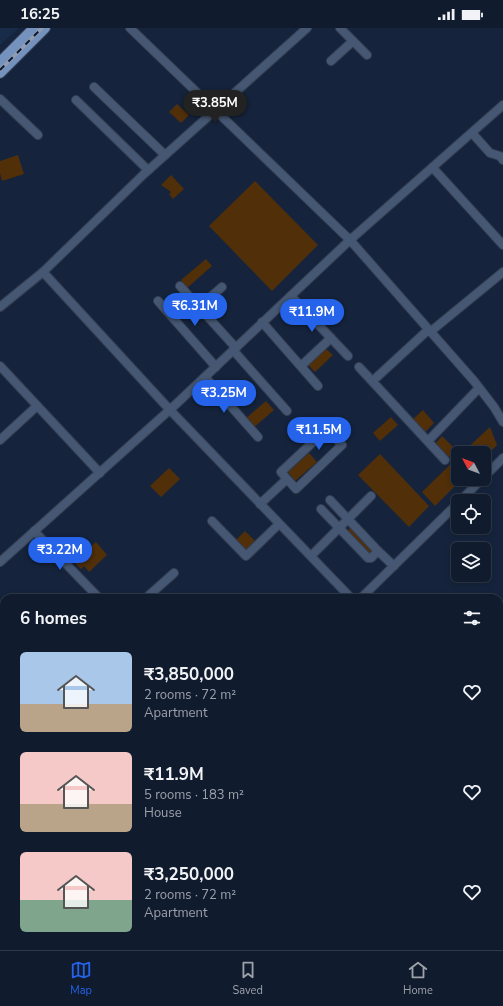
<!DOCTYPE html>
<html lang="en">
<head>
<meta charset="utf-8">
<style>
	body { margin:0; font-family:"Nunito Sans",sans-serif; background:#192435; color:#f1f3f6; height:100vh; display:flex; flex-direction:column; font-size:15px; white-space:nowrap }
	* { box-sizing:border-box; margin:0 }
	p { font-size:13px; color:#9ca1aa }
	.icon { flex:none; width:22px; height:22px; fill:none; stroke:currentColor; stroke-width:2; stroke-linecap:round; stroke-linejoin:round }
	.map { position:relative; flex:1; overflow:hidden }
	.drawer { position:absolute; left:0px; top:566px; width:503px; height:356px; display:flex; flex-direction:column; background:#101b2d; border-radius:12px 12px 0 0; box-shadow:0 2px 6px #0003,0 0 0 1px #303949 }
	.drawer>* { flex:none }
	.needle { width:26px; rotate:311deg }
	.buttons { position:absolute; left:451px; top:418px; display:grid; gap:8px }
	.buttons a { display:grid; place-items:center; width:40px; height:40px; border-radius:6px; background:#101b2d; box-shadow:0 2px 6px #0003,0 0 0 1px #303949; font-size:20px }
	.price { position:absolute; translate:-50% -34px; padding:0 9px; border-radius:14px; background:#2563eb; color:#fff; font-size:13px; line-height:26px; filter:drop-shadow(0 1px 2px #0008) }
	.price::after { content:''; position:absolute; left:50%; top:24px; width:12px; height:9px; margin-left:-6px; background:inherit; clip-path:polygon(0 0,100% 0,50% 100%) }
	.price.selected { background:#222; color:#fff }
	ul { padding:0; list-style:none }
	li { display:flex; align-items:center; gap:12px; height:100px; padding:0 20px }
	li span { display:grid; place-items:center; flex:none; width:112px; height:80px; border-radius:6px; color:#555 }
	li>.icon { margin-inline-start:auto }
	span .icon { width:48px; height:48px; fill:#fffc; stroke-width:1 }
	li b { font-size:17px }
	h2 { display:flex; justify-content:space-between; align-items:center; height:48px; padding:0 20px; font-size:17px }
	.status { display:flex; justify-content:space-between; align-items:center; height:28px; padding:0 20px; background:#101b2d; direction:ltr }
	.status svg { height:11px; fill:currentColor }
	.menu { display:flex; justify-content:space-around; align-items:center; height:56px; border-top:1px solid #303949; background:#101b2d; font-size:11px; color:#9ca1aa }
	.menu a { display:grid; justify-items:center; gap:2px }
	.menu .selected { color:#2563eb }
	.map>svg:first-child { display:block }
	.built { fill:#182b49 }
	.grass { fill:#512f08 }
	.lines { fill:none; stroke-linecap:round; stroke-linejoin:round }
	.minor-casing { stroke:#343e53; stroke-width:10 }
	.major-casing { stroke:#343e53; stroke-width:12 }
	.minor { stroke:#455772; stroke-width:8 }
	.major { stroke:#7592bf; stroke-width:10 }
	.rail-casing { stroke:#909caf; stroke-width:3.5 }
	.rail { stroke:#0b1a31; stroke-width:2; stroke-dasharray:6; stroke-linecap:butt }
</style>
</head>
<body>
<div class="status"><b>16:25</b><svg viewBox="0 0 49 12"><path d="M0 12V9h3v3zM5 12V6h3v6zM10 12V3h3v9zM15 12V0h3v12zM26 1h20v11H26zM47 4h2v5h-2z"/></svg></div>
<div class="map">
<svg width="503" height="922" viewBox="0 0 503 922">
	<rect width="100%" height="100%" fill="#15243c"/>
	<!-- built -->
	<path class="built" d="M0 0H19L0 17Z"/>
	<!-- grass -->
	<g class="grass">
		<path d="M177 76 189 87 181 95 169 84Z"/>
		<path d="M18 127 24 146 2 153 0 145V133Z"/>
		<path d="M171 147 184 161 173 171 169 166 171 164 161 157Z"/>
		<path d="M255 153 318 217 272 263 209 198Z"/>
		<path d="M206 231 212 238 187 260 181 252Z"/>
		<path d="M325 320 333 327 315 344 308 337Z"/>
		<path d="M266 373 274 382 253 400 245 391Z"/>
		<path d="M423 382 434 395 425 404 413 391Z"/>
		<path d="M391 389 398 397 380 413 373 405Z"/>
		<path d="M490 399 497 417 484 430V425H462Z"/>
		<path d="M442 408 456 422 449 429 436 415Z"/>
		<path d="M309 425 317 434 295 453 288 444Z"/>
		<path d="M380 426 429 478 409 499 358 447Z"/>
		<path d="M458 429V451H462L435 478 422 464Z"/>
		<path d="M169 440 180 451 161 469 150 458Z"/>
		<path d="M351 499 374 523 368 528 346 504Z"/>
		<path d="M245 503 255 513 244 524 234 514Z"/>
		<path d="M96 514 107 527 89 544 84 538 81 541 74 534Z"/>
	</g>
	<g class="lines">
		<defs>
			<g id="minor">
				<path d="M130 0 350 212 474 353 494 379 503 394"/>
				<path d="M340 0 367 27"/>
				<path d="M331 33 353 13"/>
				<path d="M94 59 165 127"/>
				<path d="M0 71 38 107"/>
				<path d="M76 72 148 142"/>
				<path d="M472 105 490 125 500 128 503 132"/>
				<path d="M433 140 503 217"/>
				<path d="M43 244 170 382 351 570"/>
				<path d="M180 258 236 320"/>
				<path d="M291 268 348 328"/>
				<path d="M158 273 216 339"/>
				<path d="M0 279 43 244 144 146 307 0"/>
				<path d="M199 279 222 259"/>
				<path d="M262 294 318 358"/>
				<path d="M430 304 503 244"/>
				<path d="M233 322 287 383"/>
				<path d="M0 338 100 445"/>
				<path d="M301 338 331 310"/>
				<path d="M359 339 445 432"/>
				<path d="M205 349 258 409"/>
				<path d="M377 349 428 302"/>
				<path d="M0 412 37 378"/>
				<path d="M428 413 479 360"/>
				<path d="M484 449 503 430"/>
				<path d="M460 473 482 451"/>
				<path d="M260 476 287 451 281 444 327 401 342 417 296 461 287 451"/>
				<path d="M321 481 368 530H371L378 523 330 472"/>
				<path d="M212 493 246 528 279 496"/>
				<path d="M34 503 99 570"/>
				<path d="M378 523 394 538"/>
				<path d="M311 528 371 468"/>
				<path d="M0 534 174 378 350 212 503 77"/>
				<path d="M146 570 174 545"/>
				<path d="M361 570 458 475"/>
				<path d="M499 648 503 644"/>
				<path d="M499 795 503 800"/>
				<path d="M499 881 503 877"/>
				<path d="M0 904 4 900"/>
				<path d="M338 918 341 922"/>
				<path d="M201 922 206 918"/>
				<path d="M455 922 459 918"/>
			</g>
			<g id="major">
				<path d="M0 34 34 0"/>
				<path d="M0 45 45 0"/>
				<path d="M0 720 4 725"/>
				<path d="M0 739 4 744"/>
				<path d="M150 918 153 922"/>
				<path d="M166 918 170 922"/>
			</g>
		</defs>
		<!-- minor casing -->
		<use href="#minor" class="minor-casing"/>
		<!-- major casing -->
		<use href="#major" class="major-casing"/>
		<!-- minor -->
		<use href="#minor" class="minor"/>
		<!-- major -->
		<use href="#major" class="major"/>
		<defs>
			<path id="rail" d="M0 42 42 0"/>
		</defs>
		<!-- rail casing -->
		<use href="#rail" class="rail-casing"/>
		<!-- rail -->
		<use href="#rail" class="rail"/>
	</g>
</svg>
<div class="buttons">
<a><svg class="needle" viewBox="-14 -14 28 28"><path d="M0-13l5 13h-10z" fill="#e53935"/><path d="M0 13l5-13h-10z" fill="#9ca1aa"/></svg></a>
<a><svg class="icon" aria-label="locate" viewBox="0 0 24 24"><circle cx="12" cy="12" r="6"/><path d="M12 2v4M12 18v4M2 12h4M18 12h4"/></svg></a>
<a><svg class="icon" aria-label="layers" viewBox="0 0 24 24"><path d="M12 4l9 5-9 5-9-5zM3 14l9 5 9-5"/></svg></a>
</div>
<b class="price selected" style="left:215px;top:96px">₹3.85M</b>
<b class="price" style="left:195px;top:299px">₹6.31M</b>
<b class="price" style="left:312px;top:305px">₹11.9M</b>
<b class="price" style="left:224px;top:386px">₹3.25M</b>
<b class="price" style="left:319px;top:423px">₹11.5M</b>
<b class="price" style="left:60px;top:543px">₹3.22M</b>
<section class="drawer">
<h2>6 homes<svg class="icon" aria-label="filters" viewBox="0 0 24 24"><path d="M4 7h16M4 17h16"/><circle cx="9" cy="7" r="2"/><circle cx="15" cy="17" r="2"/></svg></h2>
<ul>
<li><span style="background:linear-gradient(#a9c7e8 65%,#b9a48a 0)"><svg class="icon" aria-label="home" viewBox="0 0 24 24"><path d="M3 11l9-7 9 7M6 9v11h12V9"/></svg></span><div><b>₹3,850,000</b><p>2 rooms · 72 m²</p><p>Apartment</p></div><svg class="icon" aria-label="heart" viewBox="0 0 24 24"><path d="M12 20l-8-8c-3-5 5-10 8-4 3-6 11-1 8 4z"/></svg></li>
<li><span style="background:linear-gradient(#f6c9c9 65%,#b9a48a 0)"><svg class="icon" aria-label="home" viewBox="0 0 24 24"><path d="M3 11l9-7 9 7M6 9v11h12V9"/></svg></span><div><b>₹11.9M</b><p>5 rooms · 183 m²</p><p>House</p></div><svg class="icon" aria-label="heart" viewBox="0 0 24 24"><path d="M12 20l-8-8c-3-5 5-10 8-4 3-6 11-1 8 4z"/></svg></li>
<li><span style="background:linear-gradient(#f6c9c9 60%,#7fa58c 0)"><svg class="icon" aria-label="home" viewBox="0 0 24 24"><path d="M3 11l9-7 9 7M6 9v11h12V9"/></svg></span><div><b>₹3,250,000</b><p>2 rooms · 72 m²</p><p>Apartment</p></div><svg class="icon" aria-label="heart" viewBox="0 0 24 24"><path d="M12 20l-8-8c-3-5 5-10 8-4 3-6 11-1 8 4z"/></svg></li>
</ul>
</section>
</div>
<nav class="menu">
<a class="selected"><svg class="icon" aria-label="map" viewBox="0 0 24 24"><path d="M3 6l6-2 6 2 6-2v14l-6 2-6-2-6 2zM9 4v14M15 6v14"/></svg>Map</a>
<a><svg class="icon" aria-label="saved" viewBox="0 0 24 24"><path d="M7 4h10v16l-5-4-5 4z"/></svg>Saved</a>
<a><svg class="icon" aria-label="home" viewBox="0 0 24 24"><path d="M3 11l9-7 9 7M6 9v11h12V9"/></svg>Home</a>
</nav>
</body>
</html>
